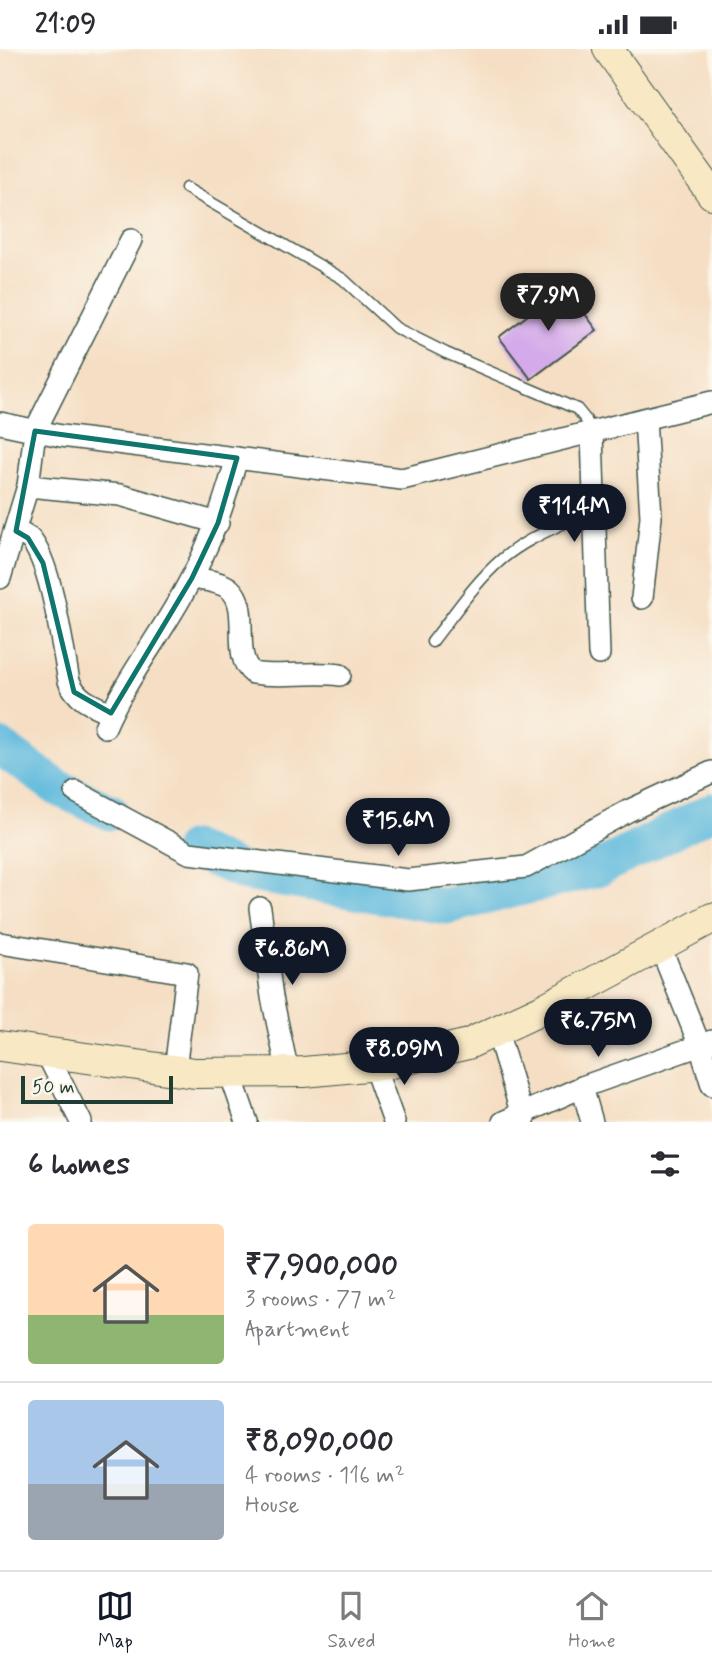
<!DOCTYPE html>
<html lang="en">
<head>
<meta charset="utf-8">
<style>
	body { margin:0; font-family:Mynerve,sans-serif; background:#f2f2f3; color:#2b2b33; height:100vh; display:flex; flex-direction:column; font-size:26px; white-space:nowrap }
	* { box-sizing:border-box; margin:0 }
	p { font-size:23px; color:#7c7c81 }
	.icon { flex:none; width:38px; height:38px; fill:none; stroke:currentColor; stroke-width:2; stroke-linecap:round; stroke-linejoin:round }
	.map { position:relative; height:1073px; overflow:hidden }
	.drawer { display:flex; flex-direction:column; background:#fff; flex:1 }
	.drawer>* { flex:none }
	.scale { position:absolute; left:21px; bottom:18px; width:152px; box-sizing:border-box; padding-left:7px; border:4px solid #1f3d34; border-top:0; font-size:19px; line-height:24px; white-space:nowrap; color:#1f3d34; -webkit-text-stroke:5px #fbf7ec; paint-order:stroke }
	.price { position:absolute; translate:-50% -60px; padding:0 16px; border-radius:24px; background:#111827; color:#fff; font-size:23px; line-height:46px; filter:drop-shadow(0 2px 4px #0008) }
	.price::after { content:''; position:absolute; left:50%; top:42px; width:21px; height:16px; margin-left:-10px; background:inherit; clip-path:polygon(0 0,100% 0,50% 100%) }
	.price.active { background:#222; color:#fff }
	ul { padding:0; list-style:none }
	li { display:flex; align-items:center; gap:21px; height:175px; padding:0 28px }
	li+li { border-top:2px solid #e1e1e2 }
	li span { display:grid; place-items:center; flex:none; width:196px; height:140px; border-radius:7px; color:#555 }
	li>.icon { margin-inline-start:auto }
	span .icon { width:84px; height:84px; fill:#fffc; stroke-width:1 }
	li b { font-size:30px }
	h2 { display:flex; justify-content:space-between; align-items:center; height:84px; padding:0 28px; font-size:30px }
	.status { display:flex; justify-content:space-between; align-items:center; height:49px; padding:0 35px; background:#fff; direction:ltr }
	.status svg { height:19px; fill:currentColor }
	.menu { display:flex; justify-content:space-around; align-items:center; height:98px; border-top:2px solid #e1e1e2; background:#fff; font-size:19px; color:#7c7c81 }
	.menu a { display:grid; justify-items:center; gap:4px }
	.menu .active { color:#111827 }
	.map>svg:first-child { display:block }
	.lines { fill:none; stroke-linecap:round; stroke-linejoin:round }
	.river { stroke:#5fbadd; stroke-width:37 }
	.building { fill:#d4aaea }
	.lane-casing { stroke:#3f5549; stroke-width:13 }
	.street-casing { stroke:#3f5549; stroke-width:24 }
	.secondary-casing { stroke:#3f5549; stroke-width:32 }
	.lane { stroke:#fff; stroke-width:10 }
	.street { stroke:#fff; stroke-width:21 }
	.secondary { stroke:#f8e8c3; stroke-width:30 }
	.marked { fill:none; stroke:#0f766e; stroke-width:5; stroke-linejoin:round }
</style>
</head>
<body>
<div class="status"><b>21:09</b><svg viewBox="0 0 49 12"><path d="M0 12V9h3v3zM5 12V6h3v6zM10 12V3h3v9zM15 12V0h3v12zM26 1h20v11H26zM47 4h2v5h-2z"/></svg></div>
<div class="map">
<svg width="712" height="1073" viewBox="0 0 712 1073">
	<rect width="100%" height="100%" fill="#fbf7ec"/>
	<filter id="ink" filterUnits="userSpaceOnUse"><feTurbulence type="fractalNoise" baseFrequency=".0143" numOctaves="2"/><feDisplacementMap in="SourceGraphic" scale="14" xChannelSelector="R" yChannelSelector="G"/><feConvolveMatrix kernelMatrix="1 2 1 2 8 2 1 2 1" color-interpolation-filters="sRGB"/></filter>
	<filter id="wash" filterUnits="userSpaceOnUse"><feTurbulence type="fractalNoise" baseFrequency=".00686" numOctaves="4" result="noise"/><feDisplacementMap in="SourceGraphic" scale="28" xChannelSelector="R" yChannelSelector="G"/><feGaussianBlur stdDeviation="1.57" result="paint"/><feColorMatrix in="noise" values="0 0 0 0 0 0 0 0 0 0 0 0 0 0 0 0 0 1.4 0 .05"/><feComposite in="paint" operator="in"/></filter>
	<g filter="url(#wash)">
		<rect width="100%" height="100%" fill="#f5dec3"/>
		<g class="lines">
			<!-- river -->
			<g class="river">
				<path d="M0 698 58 739 110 763"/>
				<path d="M192 800 246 824 446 857 597 820 712 762"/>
			</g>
		</g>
		<g id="blocks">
			<!-- building -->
			<path class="building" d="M565 238 597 281 531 330 499 288Z"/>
		</g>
	</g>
	<g filter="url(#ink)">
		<use href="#blocks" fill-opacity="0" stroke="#3f5549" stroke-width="2"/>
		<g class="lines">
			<defs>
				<g id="lane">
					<path d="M186 139 343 230 396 279 446 304 577 360 586 371 592 384"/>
					<path d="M432 593C454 565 475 533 502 510 528 488 564 475 594 460"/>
				</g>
				<g id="street">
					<path d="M0 374 61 387 402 430 712 353"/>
					<path d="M592 384 599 605"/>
					<path d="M28 437 120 446 218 474"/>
					<path d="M16 482C20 484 26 487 30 490 52 515 62 597 69 632 77 651 92 656 111 664"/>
					<path d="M0 529 28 437 35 382 131 191"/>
					<path d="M192 529C203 531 220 532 230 540 252 559 230 607 253 624 282 629 310 622 340 626"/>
					<path d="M642 549 651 468 645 370"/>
					<path d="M105 678C126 629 161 586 186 539 211 495 223 457 237 409"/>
					<path d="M76 743 189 804 408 831 526 818 628 762 712 723"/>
					<path d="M260 859 272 948 288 1024"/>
					<path d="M0 894 187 924 175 1021"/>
					<path d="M660 897 700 997 712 1036"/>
					<path d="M497 982 524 1073"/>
					<path d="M46 1003 81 1073"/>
					<path d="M374 1017 394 1073"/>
					<path d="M230 1024 247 1073"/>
					<path d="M582 1038 592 1073"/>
					<path d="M503 1073 582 1038 712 992"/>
				</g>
				<g id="secondary">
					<path d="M608 0 712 145"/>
					<path d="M0 997 195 1024 304 1023 387 1015 468 995 541 961 712 869"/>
				</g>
			</defs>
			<!-- lane casing -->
			<use href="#lane" class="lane-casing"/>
			<!-- street casing -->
			<use href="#street" class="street-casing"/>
			<!-- secondary casing -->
			<use href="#secondary" class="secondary-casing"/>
			<!-- lane -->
			<use href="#lane" class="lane"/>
			<!-- street -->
			<use href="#street" class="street"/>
			<!-- secondary -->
			<use href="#secondary" class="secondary"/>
		</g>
	</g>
	<!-- marked area -->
	<path class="marked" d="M35 382 237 409 218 474 192 529 111 664 74 643 43 514 28 489 16 482Z"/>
</svg>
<div class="scale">50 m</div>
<b class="price active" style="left:548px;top:284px">₹7.9M</b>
<b class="price" style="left:574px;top:495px">₹11.4M</b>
<b class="price" style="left:398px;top:809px">₹15.6M</b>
<b class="price" style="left:292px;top:938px">₹6.86M</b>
<b class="price" style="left:598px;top:1010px">₹6.75M</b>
<b class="price" style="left:404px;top:1038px">₹8.09M</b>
</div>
<section class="drawer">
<h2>6 homes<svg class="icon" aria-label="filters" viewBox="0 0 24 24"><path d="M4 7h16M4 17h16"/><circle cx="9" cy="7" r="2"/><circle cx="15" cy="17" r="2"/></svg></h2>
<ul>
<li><span style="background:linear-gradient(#ffd9b3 65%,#8fb573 0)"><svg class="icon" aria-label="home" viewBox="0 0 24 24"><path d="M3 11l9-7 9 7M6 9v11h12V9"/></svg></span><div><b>₹7,900,000</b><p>3 rooms · 77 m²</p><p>Apartment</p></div></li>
<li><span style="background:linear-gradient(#a9c7e8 60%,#9aa5b1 0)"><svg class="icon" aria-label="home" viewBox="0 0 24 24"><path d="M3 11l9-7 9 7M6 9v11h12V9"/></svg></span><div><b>₹8,090,000</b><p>4 rooms · 116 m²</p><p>House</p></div></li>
</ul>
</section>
<nav class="menu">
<a class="active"><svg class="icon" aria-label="map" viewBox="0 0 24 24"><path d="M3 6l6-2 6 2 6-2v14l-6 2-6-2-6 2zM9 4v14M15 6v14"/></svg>Map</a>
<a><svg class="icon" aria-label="saved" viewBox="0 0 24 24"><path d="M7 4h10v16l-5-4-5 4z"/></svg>Saved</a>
<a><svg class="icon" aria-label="home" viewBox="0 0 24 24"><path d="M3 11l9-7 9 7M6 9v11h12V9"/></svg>Home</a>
</nav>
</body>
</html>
